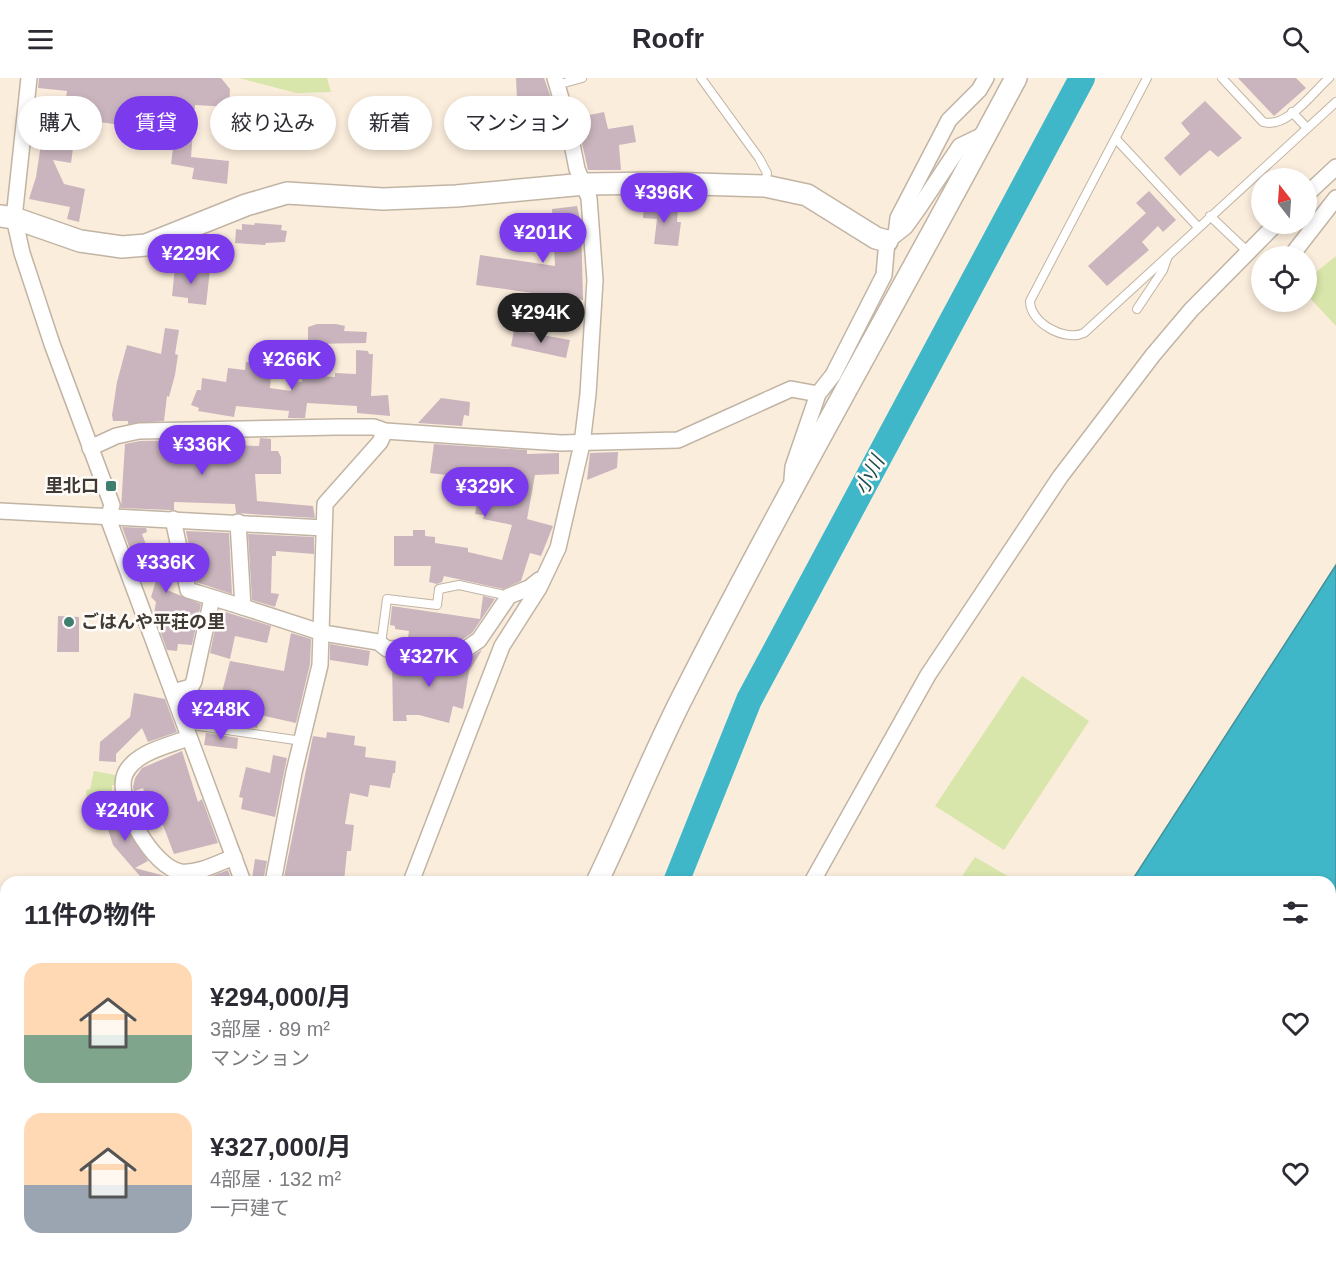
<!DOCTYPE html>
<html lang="ja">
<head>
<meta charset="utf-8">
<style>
	body { margin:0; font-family:Helvetica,"Noto Sans JP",sans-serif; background:#f2f2f3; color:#2b2b33; height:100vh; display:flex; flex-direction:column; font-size:22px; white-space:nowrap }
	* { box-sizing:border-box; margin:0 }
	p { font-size:20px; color:#7c7c81 }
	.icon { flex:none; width:33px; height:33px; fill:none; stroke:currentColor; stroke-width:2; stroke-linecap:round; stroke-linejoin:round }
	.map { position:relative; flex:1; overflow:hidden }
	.side { position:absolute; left:0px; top:798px; width:1336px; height:386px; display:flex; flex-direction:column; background:#fff; border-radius:18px 18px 0 0; box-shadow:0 3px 9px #0003 }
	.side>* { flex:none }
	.top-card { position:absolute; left:18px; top:18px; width:600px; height:54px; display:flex; gap:12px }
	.needle { width:39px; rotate:343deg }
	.controls { position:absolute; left:1251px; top:90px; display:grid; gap:12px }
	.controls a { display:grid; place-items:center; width:66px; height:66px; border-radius:50%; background:#fff; box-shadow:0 3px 9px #0003; font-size:30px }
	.price { position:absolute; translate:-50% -51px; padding:0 14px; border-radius:21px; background:#7c3aed; color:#fff; font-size:20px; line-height:39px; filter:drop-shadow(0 2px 3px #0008) }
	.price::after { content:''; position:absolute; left:50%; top:36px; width:18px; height:14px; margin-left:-9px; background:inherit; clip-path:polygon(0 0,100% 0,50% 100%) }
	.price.active { background:#222; color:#fff }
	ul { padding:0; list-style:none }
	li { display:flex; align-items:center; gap:18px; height:150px; padding:0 24px }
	li span { display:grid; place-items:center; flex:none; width:168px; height:120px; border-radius:18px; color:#555 }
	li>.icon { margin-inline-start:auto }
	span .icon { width:72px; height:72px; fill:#fffc; stroke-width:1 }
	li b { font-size:26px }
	h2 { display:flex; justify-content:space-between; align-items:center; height:72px; padding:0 24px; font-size:26px }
	.tag { padding:0 21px; border-radius:27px; background:#fff; box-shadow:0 3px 9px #0003; font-size:21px; line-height:54px }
	.tag.active { background:#7c3aed; color:#fff }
	header { display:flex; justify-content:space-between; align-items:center; height:78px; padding:0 24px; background:#fff; font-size:27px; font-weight:700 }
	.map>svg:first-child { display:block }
	.green { fill:#d8e5ab }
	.water { fill:#40b7c9; stroke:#40929c; stroke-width:1.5 }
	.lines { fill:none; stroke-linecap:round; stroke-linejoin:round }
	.river { stroke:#40b7c9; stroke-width:26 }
	.building { fill:#cab5be }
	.lane-casing { stroke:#c1b4a4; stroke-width:10 }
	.street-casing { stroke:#c1b4a4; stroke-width:18 }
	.secondary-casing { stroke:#c1b4a4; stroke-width:24 }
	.lane { stroke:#fff; stroke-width:8 }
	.street { stroke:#fff; stroke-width:15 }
	.secondary { stroke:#fff; stroke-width:21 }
	.poi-dot { fill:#3e7f70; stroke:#fffcf9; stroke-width:2 }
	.labels { text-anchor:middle; stroke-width:5; stroke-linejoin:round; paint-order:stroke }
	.poi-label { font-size:18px; font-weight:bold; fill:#403a34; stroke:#fffcf9; text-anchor:end }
	.water-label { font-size:20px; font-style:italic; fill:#184b53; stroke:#fffcf9 }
</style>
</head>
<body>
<header><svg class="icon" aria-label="menu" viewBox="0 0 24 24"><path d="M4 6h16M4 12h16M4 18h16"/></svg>Roofr<svg class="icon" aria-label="search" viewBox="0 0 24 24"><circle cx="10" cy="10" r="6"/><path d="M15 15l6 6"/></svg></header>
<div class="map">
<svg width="1336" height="1183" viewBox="0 0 1336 1183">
	<rect width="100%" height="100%" fill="#fbeddc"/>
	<!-- green -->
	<g class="green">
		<path d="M239 0H327L331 14 296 15Z"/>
		<path d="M1336 178V248L1308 218 1315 195Z"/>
		<path d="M1022 598 1089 643 1004 772 935 728Z"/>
		<path d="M94 693 120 698 118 707H112V718L87 727 86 712 90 711Z"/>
		<path d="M975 779 1018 804H958Z"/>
		<path d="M0 934H6V1013L3 1049H0Z"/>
		<path d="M657 1178H825L835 1183H650Z"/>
	</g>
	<!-- water -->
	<g class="water">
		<path d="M1336 487V965L1331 973 1330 804H1131Z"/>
		<path d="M924 1178H1210L1207 1183H921Z"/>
	</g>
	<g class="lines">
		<!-- river -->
		<g class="river">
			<path d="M676 804 749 622 1082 0"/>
			<path d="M552 1183 553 1178"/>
		</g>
	</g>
	<!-- building -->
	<g class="building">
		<path d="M39 0H221L230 11 229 29 195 27 191 79 229 83 227 106 192 101 194 90 171 86 176 47 146 43 145 50 99 44 98 51 76 48 71 85 53 82 64 106 85 111 79 144 67 141 70 129 29 121 36 99 42 59 60 60 67 13 38 10Z"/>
		<path d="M516 0H544L551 20 517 21Z"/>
		<path d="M1238 0H1296L1306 10 1274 38Z"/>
		<path d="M1205 23 1242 60 1218 79 1210 72 1180 98 1164 80 1190 56 1181 45Z"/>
		<path d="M582 26 585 38 604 34 608 51 633 47 636 64 619 67 621 92H588L574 29Z"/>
		<path d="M555 33 558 45 524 46 523 41Z"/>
		<path d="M1149 113 1176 142 1163 154 1158 148 1142 164 1149 172 1107 208 1088 188 1146 135 1136 125Z"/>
		<path d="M644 125 678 131 677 144H681L678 168 654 166 657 141 643 140Z"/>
		<path d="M577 128 581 146 583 222 476 207 480 177 555 188 552 131Z"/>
		<path d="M255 145 282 147 281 152 287 153 285 164 266 165 265 167 235 165 236 151 242 152V146L254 147Z"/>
		<path d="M175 189 210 192 206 227 188 225V220L172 218Z"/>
		<path d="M317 246H336L345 248 344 253 367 254 366 265 308 266V249Z"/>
		<path d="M165 250 179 252 175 276 178 277 175 297 169 319 167 318 164 343 128 346V343H113L112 337 117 304 127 267 161 276Z"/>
		<path d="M514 252 570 262 566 280 511 268Z"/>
		<path d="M356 272 368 273 369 276H373L371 318 388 317 390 338 357 335V328L307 325 305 340H288L289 333 236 328 234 339 198 333 199 330 191 327 197 312H201L202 300 226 304 228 290 245 292 246 284 272 288 270 310 291 313 292 303 302 304V297L335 299V295L356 296Z"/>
		<path d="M441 320 470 324 469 338 464 337 462 348 418 345Z"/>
		<path d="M260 360 271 361V373H278L281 379V396H255L257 423 313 428 315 440 236 435 235 426 174 424V432H170L121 430 125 366 140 363 234 361V367L259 368Z"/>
		<path d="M434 366 527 372V376L559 375V396L535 397 527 441 553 448 541 478 530 475 521 503 503 511 444 498 442 504 437 506 429 504 431 488H394V458H413V452H425V458L435 459V465L468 470V474L502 482 512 447 483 441 484 437 475 436 478 419 516 426 520 401 489 400 490 396 454 393V398L430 395Z"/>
		<path d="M618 374 617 390 587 402 590 375Z"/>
		<path d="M122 449 146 450 147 454 142 456 148 472 171 477 173 490 167 512 201 526 192 567 178 566 177 573 167 572 154 536 156 524 151 519 159 493 150 490 151 483 136 487Z"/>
		<path d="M186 453 229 455 232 516 196 504Z"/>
		<path d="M248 456 314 459V476L276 473V478H272L271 515 279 516 275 529 252 522Z"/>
		<path d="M483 518 495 521 472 555 457 565 408 560 409 553 395 551V548L390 547 392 528 480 541Z"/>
		<path d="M219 532 271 548 267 565 235 558 230 581 210 575Z"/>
		<path d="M58 538 79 539V574H57Z"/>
		<path d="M291 555 311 561 310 586 296 645 260 637 257 650 207 643 208 639 190 634 192 619 200 613 221 618 230 583 284 593Z"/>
		<path d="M330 566 370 573 368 588 330 582Z"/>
		<path d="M482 572 469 593 463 631 453 628 449 645 419 637H406L407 643H393L392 581 460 585Z"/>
		<path d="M134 615 165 621 177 654 148 664 142 650 116 676V684L99 683 100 664 130 639Z"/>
		<path d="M327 654 355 658 354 667 366 669 365 679 396 683 395 695H393L390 710 370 707 368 719 350 715 345 746 354 747 351 773H347L344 804H283L313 658 326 660Z"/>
		<path d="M206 655 238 660 237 671 204 667Z"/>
		<path d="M182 673 198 724 202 721 218 765 174 776 153 721 147 723 143 710 134 713 133 709 135 700 142 690Z"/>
		<path d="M273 677 287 680 275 739 241 731 243 720 239 719 246 689 270 695Z"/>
		<path d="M113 722 112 740 116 733 148 783 135 790 165 798 174 804H145L113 767 107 748 111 742 99 747 92 729Z"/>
		<path d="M255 781 267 783 263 804 252 801Z"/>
		<path d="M228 792 232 804H198V803Z"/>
	</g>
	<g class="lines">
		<defs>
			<g id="lane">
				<path d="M701 0 759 80 767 95 765 107"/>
				<path d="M1147 0 1030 223C1030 245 1065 264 1084 255L1336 24"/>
				<path d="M1222 0 1263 44C1287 51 1312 15 1329 0"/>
				<path d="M557 7 582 0"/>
				<path d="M1292 34 1307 50"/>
				<path d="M1116 61 1198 149"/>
				<path d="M1210 138 1248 174"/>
				<path d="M1137 231 1163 192 1168 178"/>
				<path d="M381 566 387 521 437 527 439 511 459 507 509 518"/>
				<path d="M185 646 302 663"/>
			</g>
			<g id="street">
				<path d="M29 0 14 140 22 175 52 266 112 427 108 440 243 804"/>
				<path d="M1306 117 1336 89"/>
				<path d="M896 156 898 140 949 42 979 12 986 0"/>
				<path d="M1291 178 1336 120"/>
				<path d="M90 370 116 358 139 353 337 349H374L385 353 561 365 678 362 791 311 818 316"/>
				<path d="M792 401 793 389 818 316 833 297 884 197 887 163 905 149 918 131 960 68 987 55"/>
				<path d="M0 433 324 450"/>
				<path d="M173 441 188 512 243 529 238 444"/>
				<path d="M243 529 323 555 378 564 387 571 408 570 460 575 479 562 509 518 529 510 539 502"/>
				<path d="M173 614 191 609 194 603 212 520"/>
				<path d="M188 660C168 668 135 674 125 696 114 722 153 790 181 794 198 796 218 785 234 779"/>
				<path d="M273 804 294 694 320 587 325 426 380 364 385 353"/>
				<path d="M411 804 502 568 539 510 558 470 582 366 588 316 595 202 589 120 577 91 567 41 555 0"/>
				<path d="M812 804 928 597 1060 399 1153 277 1191 232 1276 146"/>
				<path d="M0 843 6 844"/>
				<path d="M296 1183 298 1178"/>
				<path d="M450 1183 452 1178"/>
			</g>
			<g id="secondary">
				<path d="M0 138 14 140 80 163 122 169 146 167 246 127 287 115 383 121 456 118 585 106 662 105 765 108 807 117 876 160 887 163"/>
				<path d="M597 804C627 742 652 679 683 618 789 409 906 207 1016 0"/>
				<path d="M464 1183 465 1178"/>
			</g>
		</defs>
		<!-- lane casing -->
		<use href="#lane" class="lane-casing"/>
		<!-- street casing -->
		<use href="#street" class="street-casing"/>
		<!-- secondary casing -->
		<use href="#secondary" class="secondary-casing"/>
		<!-- lane -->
		<use href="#lane" class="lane"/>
		<!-- street -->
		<use href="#street" class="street"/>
		<!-- secondary -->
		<use href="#secondary" class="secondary"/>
	</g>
	<!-- markers -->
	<g class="poi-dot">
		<rect x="105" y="402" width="12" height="12" rx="3"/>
		<circle cx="69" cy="544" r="6"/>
	</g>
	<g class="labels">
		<!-- poi labels -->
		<g class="poi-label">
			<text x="99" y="414">里北口</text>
			<text x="81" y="550" text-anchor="start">ごはんや平荘の里</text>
		</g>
		<!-- water labels -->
		<g class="water-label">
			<text transform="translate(869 397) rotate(-62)" y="7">小川</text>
		</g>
	</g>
</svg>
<div class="controls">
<a><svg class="needle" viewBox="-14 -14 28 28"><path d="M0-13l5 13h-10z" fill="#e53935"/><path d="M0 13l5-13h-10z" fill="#7c7c81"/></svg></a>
<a><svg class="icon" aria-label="locate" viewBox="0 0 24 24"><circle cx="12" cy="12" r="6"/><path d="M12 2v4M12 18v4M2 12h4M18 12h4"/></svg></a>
</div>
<b class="price" style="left:664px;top:146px">¥396K</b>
<b class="price" style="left:543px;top:186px">¥201K</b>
<b class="price" style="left:191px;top:207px">¥229K</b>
<b class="price active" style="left:541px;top:266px">¥294K</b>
<b class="price" style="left:292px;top:313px">¥266K</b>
<b class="price" style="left:202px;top:398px">¥336K</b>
<b class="price" style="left:485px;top:440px">¥329K</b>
<b class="price" style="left:166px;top:516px">¥336K</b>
<b class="price" style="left:429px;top:610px">¥327K</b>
<b class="price" style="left:221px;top:663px">¥248K</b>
<b class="price" style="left:125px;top:764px">¥240K</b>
<div class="top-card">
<a class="tag">購入</a>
<a class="tag active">賃貸</a>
<a class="tag">絞り込み</a>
<a class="tag">新着</a>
<a class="tag">マンション</a>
</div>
<section class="side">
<h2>11件の物件<svg class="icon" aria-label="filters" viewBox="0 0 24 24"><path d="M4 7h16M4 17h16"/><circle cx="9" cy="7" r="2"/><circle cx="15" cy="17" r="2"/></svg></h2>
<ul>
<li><span style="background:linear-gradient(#ffd9b3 60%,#7fa58c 0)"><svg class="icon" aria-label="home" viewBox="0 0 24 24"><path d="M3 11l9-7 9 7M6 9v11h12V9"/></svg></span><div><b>¥294,000/月</b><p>3部屋 · 89 m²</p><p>マンション</p></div><svg class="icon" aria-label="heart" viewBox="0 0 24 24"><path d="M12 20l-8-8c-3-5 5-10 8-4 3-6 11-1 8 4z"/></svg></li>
<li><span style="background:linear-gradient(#ffd9b3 60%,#9aa5b1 0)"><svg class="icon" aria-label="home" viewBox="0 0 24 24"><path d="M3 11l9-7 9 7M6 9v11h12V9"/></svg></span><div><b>¥327,000/月</b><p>4部屋 · 132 m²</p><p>一戸建て</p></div><svg class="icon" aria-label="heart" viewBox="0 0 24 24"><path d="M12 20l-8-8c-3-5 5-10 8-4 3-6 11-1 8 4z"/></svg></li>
</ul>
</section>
</div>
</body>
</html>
